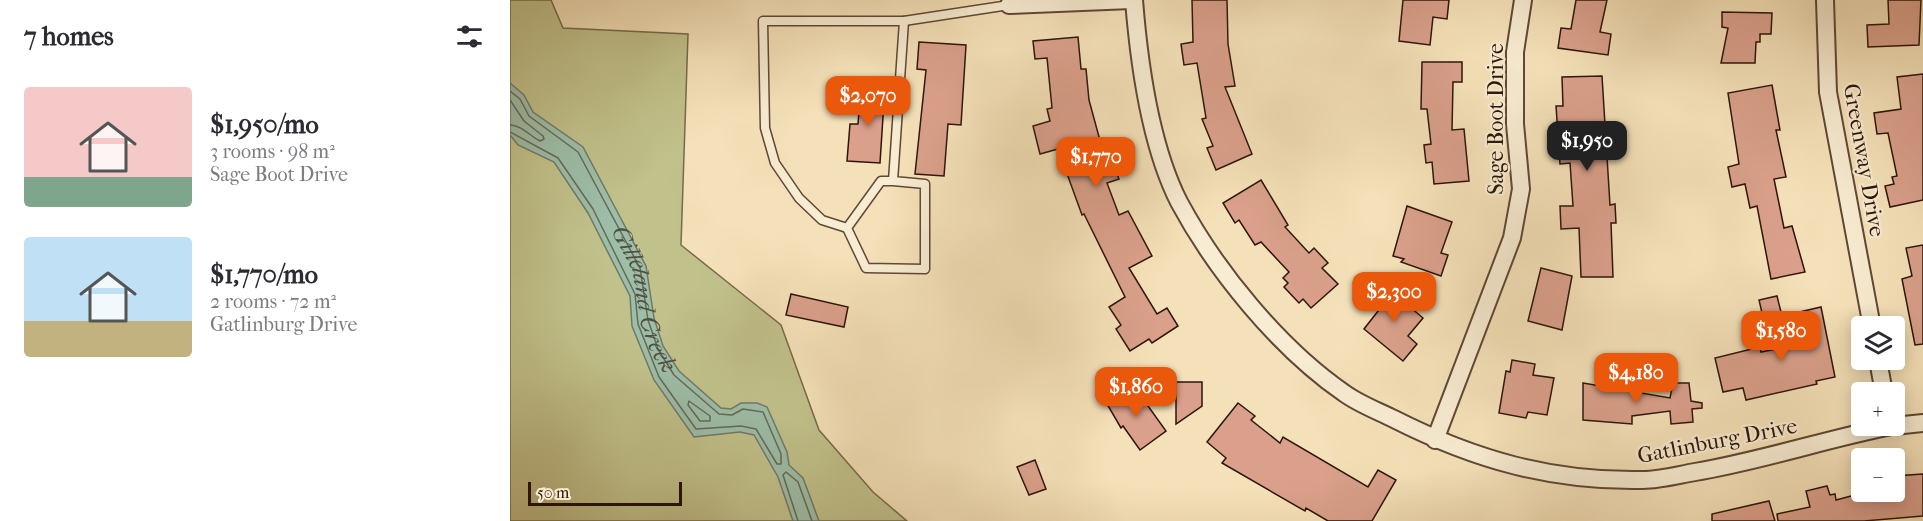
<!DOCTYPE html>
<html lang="en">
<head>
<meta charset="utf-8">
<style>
	body { margin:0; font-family:"IM FELL French Canon",serif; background:#f7f7f7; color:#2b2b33; height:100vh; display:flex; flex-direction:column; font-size:22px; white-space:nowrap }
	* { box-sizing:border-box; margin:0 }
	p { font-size:20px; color:#7c7c81 }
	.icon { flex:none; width:33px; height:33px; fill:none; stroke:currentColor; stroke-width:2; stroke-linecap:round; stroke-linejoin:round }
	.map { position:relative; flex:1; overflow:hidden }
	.drawer { display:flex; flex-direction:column; background:#fff; width:510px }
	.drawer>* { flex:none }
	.fabs { position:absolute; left:1341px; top:316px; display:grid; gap:12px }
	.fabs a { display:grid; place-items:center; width:54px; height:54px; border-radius:6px; background:#fff; box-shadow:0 3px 15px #0003; font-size:30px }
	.scale { position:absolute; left:18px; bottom:15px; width:154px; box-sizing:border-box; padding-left:6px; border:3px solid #2d1508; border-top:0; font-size:16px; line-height:21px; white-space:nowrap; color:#2d1508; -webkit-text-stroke:4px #f8ecd2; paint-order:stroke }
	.price { position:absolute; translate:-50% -51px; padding:0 14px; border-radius:12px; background:#ea580c; color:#fff; font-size:20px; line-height:39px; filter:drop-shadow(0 2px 3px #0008) }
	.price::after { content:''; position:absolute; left:50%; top:36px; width:18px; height:14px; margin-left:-9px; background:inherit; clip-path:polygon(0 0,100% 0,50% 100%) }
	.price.active { background:#222; color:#fff }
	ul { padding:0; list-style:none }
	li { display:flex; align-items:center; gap:18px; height:150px; padding:0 24px }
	li span { display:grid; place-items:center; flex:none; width:168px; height:120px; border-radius:6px; color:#555 }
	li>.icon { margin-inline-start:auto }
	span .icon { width:72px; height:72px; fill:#fffc; stroke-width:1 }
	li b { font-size:26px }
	h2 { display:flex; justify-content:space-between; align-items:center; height:72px; padding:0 24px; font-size:26px }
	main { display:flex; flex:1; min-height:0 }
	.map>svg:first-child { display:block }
	.green { fill:#c1c18b; stroke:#776b4a; stroke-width:1.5 }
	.water { fill:#9dbea9; stroke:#707a69; stroke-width:1.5 }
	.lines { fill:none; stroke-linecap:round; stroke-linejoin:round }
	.shore { stroke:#656a58; stroke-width:1.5 }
	.building { fill:#daa08b; stroke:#2d1508; stroke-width:1.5 }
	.service-casing { stroke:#5f4834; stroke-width:11 }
	.minor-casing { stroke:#5f4834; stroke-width:20 }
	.service { stroke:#f8ecd2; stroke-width:8 }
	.minor { stroke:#f8ecd2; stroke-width:16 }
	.labels { text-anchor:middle; stroke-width:4.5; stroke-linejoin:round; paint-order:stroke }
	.street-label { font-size:22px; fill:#2d1508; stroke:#f8ecd2 }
	.water-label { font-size:24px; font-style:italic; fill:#545040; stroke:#f8ecd2 }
</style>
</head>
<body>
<main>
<section class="drawer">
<h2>7 homes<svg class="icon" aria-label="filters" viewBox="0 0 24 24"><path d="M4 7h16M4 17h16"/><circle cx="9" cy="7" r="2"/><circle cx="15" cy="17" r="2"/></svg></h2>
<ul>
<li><span style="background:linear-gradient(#f6c9c9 75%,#7fa58c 0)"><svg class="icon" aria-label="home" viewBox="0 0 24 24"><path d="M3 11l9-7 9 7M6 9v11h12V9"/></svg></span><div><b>$1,950/mo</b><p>3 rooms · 98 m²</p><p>Sage Boot Drive</p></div></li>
<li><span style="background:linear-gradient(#bfe0f5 70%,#c2b280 0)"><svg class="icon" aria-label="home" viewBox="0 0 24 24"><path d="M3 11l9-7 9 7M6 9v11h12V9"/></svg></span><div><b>$1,770/mo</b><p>2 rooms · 72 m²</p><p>Gatlinburg Drive</p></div></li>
</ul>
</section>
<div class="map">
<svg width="1413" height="521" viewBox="0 0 1413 521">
	<rect width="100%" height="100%" fill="#f5e1b9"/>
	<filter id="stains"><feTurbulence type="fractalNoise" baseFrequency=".00333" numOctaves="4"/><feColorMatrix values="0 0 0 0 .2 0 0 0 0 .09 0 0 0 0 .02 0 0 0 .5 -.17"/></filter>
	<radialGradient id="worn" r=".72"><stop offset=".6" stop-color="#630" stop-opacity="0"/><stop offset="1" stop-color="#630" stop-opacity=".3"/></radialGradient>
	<!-- green -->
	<path class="green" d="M0 0H41L53 28 178 34 171 245 271 325 309 430 363 492 397 521H0Z"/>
	<!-- water -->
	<path class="water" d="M0 83 14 95 23 112 73 147 136 266 144 318 153 346 169 371 211 408 221 409 231 403H247L257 407 277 452 279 465 293 478 309 521H283L268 477 244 435 230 432 184 437 144 380 122 326 120 296 78 213 44 162 8 145 0 135Z"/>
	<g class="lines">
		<!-- shore -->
		<g class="shore">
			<path id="s1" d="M0 91 10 99 19 116 68 152 130 268 138 320 148 349 164 375 209 414 222 415 233 409 253 412 271 454V464H267L246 429 231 426 186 429 149 377 128 324 125 294 83 209 48 158 0 132"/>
			<path d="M0 100 14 121 33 136 34 139 30 141C20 136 11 125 0 125"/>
			<path d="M179 401 200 416V421H190L178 405Z"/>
			<path d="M288 521 273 475 276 472 288 482 302 521"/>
		</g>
	</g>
	<!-- building -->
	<g class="building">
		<path d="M682 0H717L718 44 725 86 715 87 742 154 706 170 697 148 703 146 692 119 696 118 687 63 674 65 671 44 683 42Z"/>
		<path d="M893 0H939L937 19 923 17 920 45 889 41Z"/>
		<path d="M1066 0H1097L1090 32 1101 34 1098 55 1048 48 1051 28 1061 29Z"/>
		<path d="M1378 0H1411L1409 45 1358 47 1357 25 1379 24Z"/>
		<path d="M1212 12 1262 13 1261 34H1250V42H1246L1245 63H1211L1218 28 1212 27Z"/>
		<path d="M568 37 571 69H576L579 100 595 159 601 157 609 179 597 183 609 215 618 211 642 256 619 268 647 314 657 308 668 326 642 343 639 339 620 351 606 329 611 325 599 307 615 297 574 214 572 215 548 149 530 154 523 126 540 121 537 109 542 108 537 58 525 59 523 41Z"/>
		<path d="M409 42 456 45 451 125 438 124 434 176 405 174 416 70 407 69Z"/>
		<path d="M912 62H952V82H943L942 130 954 129 959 181 924 184 922 162 916 163 914 145 921 144 917 109H911Z"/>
		<path d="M1413 74V200L1380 207 1375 186 1384 184 1382 177 1387 176 1378 133 1367 134 1364 113 1391 109 1387 77Z"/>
		<path d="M1092 76 1100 205 1105 204 1106 223H1101L1103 277H1071L1069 228 1051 229 1050 206H1063L1060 163 1050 164 1046 106H1053L1052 77Z"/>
		<path d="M351 85 375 86 370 163 337 161 340 124H348Z"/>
		<path d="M1262 85 1270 130H1266L1276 177 1264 179 1274 228 1282 226 1295 272 1261 279 1247 206 1240 208 1235 184 1222 187 1218 167 1229 164 1218 93Z"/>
		<path d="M751 180 778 225 775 227 799 253 804 248 818 263 812 268 828 284 801 308 793 299 789 303 774 287 778 283 773 278 779 272 751 242 745 245 729 220 725 223 713 203Z"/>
		<path d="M897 206 942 222 931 253 938 255 931 276 891 262 894 259 883 256Z"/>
		<path d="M1413 245V344L1405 345 1392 279 1402 276 1396 248Z"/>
		<path d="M1031 268 1062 276 1052 330 1018 321Z"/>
		<path d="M873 284 913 318 898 336 907 344 893 361 854 329 872 306 861 297Z"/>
		<path d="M281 294 338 307 334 327 276 315Z"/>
		<path d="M1267 296 1271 312 1253 317 1249 300Z"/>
		<path d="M1311 307 1325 377 1306 381 1307 384 1236 400 1233 388 1213 392 1205 358 1250 347 1251 352 1292 344 1285 313Z"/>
		<path d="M1002 360 1025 364 1023 375 1044 378 1037 415 1018 412 1016 418 989 413 996 371 1000 372Z"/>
		<path d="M666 382H692V406L666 424Z"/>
		<path d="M1073 383 1160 398 1163 383H1179L1181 401 1192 403V408L1182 409 1183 422 1161 424 1160 411 1122 416V424L1073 420Z"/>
		<path d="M623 385 656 431 630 450 613 426 611 428 597 404Z"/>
		<path d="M728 403 745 416 741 420 770 443 773 437 858 487 868 470 886 480 862 521H818L796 508 795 511 712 463 716 458 697 442Z"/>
		<path d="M525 460 536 489 519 495 507 467Z"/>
		<path d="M1413 474V516L1354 521H1268L1267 514 1300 507 1296 491 1317 486 1320 495 1325 494 1326 500 1356 492H1384V476Z"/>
		<path d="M1259 501 1265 521H1202V514Z"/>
	</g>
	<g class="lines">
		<defs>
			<g id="service">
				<path d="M383 181H371L337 228 356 268 415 269V184L383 181 394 21"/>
				<path d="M337 228 312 220 289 198 265 163 255 128 253 21H394L499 5"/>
			</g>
			<g id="minor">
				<path d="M624 0C629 63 640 145 669 202 706 271 769 348 834 393 849 404 868 411 884 419 965 460 1043 482 1133 480 1150 480 1168 475 1185 472 1251 461 1316 439 1382 426"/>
				<path d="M1315 0 1318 92 1362 327"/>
				<path d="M499 5 621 0"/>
				<path d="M1368 360 1374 393"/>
				<path d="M1384 426 1413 423"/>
				<path d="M925 440 1002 238 1011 189 1005 124V52L1013 0"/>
			</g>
		</defs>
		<!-- service casing -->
		<use href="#service" class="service-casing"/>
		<!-- minor casing -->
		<use href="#minor" class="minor-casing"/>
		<!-- service -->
		<use href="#service" class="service"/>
		<!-- minor -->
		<use href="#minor" class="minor"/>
	</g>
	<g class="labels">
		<!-- street labels -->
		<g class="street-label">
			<text transform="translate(985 119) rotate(-90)" y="8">Sage Boot Drive</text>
			<text transform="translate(1355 160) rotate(80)" y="8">Greenway Drive</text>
			<text transform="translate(1207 440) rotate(-11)" y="8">Gatlinburg Drive</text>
		</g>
		<!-- water labels -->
		<g class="water-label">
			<text dy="8" stroke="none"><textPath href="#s1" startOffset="255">Gilleland Creek</textPath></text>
		</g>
	</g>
	<rect width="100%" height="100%" filter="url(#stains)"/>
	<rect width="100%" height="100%" fill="url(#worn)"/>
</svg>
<div class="fabs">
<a><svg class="icon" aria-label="layers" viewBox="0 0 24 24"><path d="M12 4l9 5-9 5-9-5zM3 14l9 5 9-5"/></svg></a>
<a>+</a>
<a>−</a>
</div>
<div class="scale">50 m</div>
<b class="price" style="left:358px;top:127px">$2,070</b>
<b class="price active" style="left:1077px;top:172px">$1,950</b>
<b class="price" style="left:586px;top:188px">$1,770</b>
<b class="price" style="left:884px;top:323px">$2,300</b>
<b class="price" style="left:1271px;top:362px">$1,580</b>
<b class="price" style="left:1126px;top:404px">$4,180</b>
<b class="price" style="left:626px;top:418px">$1,860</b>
</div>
</main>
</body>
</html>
